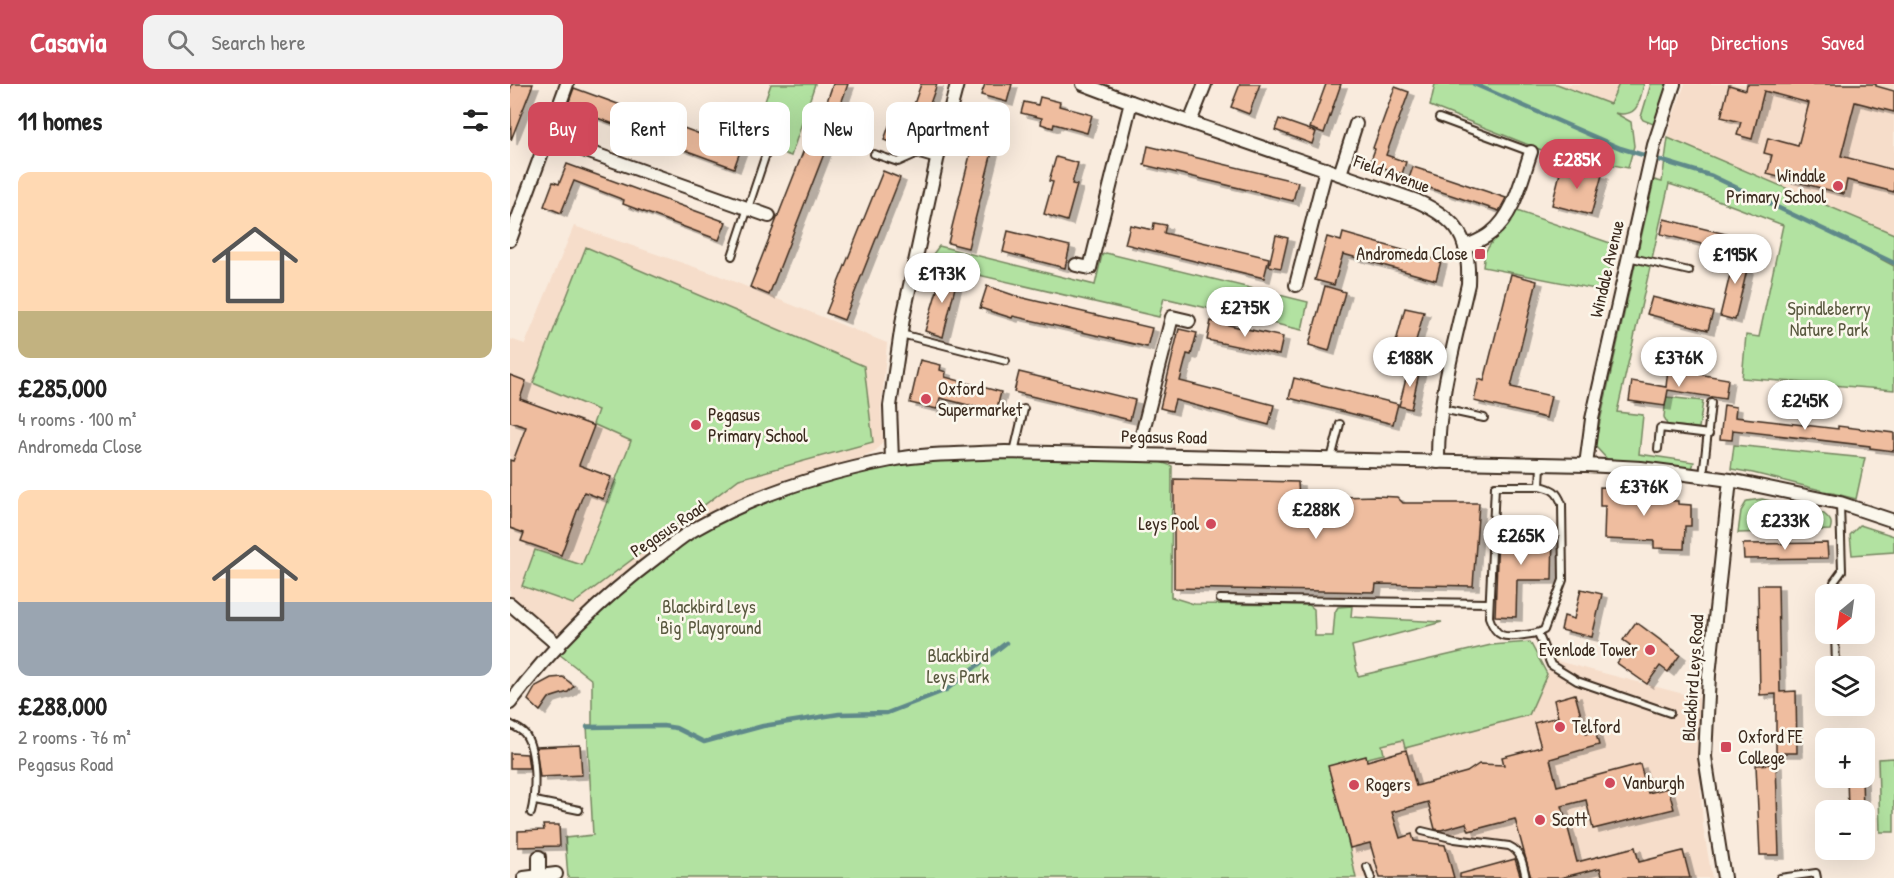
<!DOCTYPE html>
<html lang="en">
<head>
<meta charset="utf-8">
<style>
	body { margin:0; font-family:"Patrick Hand",sans-serif; background:#f2f2f2; color:#222; height:100vh; display:flex; flex-direction:column; font-size:22px; white-space:nowrap }
	* { box-sizing:border-box; margin:0 }
	p { font-size:20px; color:#767676 }
	.icon { flex:none; width:33px; height:33px; fill:none; stroke:currentColor; stroke-width:2; stroke-linecap:round; stroke-linejoin:round }
	.map { position:relative; flex:1; overflow:hidden }
	.sheet { display:flex; flex-direction:column; background:#fff; width:510px }
	.sheet>* { flex:none }
	.banner { position:absolute; left:18px; top:18px; width:570px; height:54px; display:flex; gap:12px }
	.needle { width:39px; rotate:209deg }
	.buttons { position:absolute; left:1305px; top:500px; display:grid; gap:12px }
	.buttons a { display:grid; place-items:center; width:60px; height:60px; border-radius:12px; background:#fff; box-shadow:0 6px 24px #0002; font-size:30px }
	.price { position:absolute; translate:-50% -51px; padding:0 14px; border-radius:21px; background:#fff; color:#222; font-size:20px; line-height:39px; filter:drop-shadow(0 2px 3px #0008) }
	.price::after { content:''; position:absolute; left:50%; top:36px; width:18px; height:14px; margin-left:-9px; background:inherit; clip-path:polygon(0 0,100% 0,50% 100%) }
	.price.on { background:#d1495b; color:#fff }
	ul { padding:0; list-style:none }
	li { display:grid; align-content:center; gap:12px; height:318px; padding:0 18px }
	li span { display:grid; place-items:center; height:186px; border-radius:12px; color:#555 }
	li>.icon { margin-inline-start:auto }
	span .icon { width:108px; height:108px; fill:#fffc; stroke-width:1 }
	li b { font-size:26px }
	h2 { display:flex; justify-content:space-between; align-items:center; height:72px; padding:0 18px; font-size:26px }
	.chip { padding:0 21px; border-radius:12px; background:#fff; box-shadow:0 6px 24px #0002; font-size:21px; line-height:54px }
	.chip.on { background:#d1495b; color:#fff }
	header { display:flex; align-items:center; gap:36px; box-sizing:border-box; height:84px; padding:0 30px; background:#d1495b; color:#fff }
	header strong { font-size:28px }
	nav { display:flex; gap:33px; margin-inline-start:auto; font-size:21px }
	.search { width:420px; height:54px; background:#f2f2f2; display:flex; align-items:center; gap:15px; box-sizing:border-box; padding:0 21px; border-radius:12px; color:#767676; font-size:22px }
	main { display:flex; flex:1; min-height:0 }
	.map>svg:first-child { display:block }
	.built { fill:#f6ddca }
	.green { fill:#b2e2a1; stroke:#768660; stroke-width:1.5 }
	.lines { fill:none; stroke-linecap:round; stroke-linejoin:round }
	.stream { stroke:#5f898a; stroke-width:4.5 }
	.building { fill:#efbd9f; stroke:#3b2a1e; stroke-width:1.5; filter:url(#shadow) }
	.service-casing { stroke:#3b2a1e; stroke-width:10 }
	.minor-casing { stroke:#3b2a1e; stroke-width:16 }
	.service { stroke:#fbf7ec; stroke-width:6 }
	.minor { stroke:#fbf7ec; stroke-width:12 }
	.poi-dot { fill:#d1495b; stroke:#fbf7ec; stroke-width:2 }
	.labels { text-anchor:middle; stroke-width:5; stroke-linejoin:round; paint-order:stroke }
	.street-label { font-size:18px; fill:#3b2a1e; stroke:#fbf7ec }
	.poi-label { font-size:18px; fill:#3b2a1e; stroke:#fbf7ec; text-anchor:start }
	.park-label { font-size:18px; fill:#59583f; stroke:#fbf7ec }
</style>
</head>
<body>
<header>
<strong>Casavia</strong>
<div class="search"><svg class="icon" aria-label="search" viewBox="0 0 24 24"><circle cx="10" cy="10" r="6"/><path d="M15 15l6 6"/></svg>Search here</div>
<nav><a>Map</a><a>Directions</a><a>Saved</a></nav>
</header>
<main>
<section class="sheet">
<h2>11 homes<svg class="icon" aria-label="filters" viewBox="0 0 24 24"><path d="M4 7h16M4 17h16"/><circle cx="9" cy="7" r="2"/><circle cx="15" cy="17" r="2"/></svg></h2>
<ul>
<li><span style="background:linear-gradient(#ffd9b3 75%,#c2b280 0)"><svg class="icon" aria-label="home" viewBox="0 0 24 24"><path d="M3 11l9-7 9 7M6 9v11h12V9"/></svg></span><div><b>£285,000</b><p>4 rooms · 100 m²</p><p>Andromeda Close</p></div></li>
<li><span style="background:linear-gradient(#ffd9b3 60%,#9aa5b1 0)"><svg class="icon" aria-label="home" viewBox="0 0 24 24"><path d="M3 11l9-7 9 7M6 9v11h12V9"/></svg></span><div><b>£288,000</b><p>2 rooms · 76 m²</p><p>Pegasus Road</p></div></li>
</ul>
</section>
<div class="map">
<svg width="1384" height="794" viewBox="0 0 1384 794">
	<defs>
		<filter id="shadow"><feDropShadow dx="6" dy="4" stdDeviation="0" flood-color="#0004"/></filter>
	</defs>
	<rect width="100%" height="100%" fill="#f9ebdd"/>
	<filter id="ink" filterUnits="userSpaceOnUse"><feTurbulence type="fractalNoise" baseFrequency=".0167" numOctaves="2"/><feDisplacementMap in="SourceGraphic" scale="12" xChannelSelector="R" yChannelSelector="G"/><feConvolveMatrix kernelMatrix="1 2 1 2 8 2 1 2 1" color-interpolation-filters="sRGB"/></filter>
	<g filter="url(#ink)">
		<!-- built -->
		<g class="built">
			<path d="M1048 0H1109L1100 20Z"/>
			<path d="M1175 0H1384V150L1158 54 1161 37Z"/>
			<path d="M64 142 205 190 377 259 371 326 373 357 365 368 301 396 49 562 0 520V255L15 260Z"/>
			<path d="M1043 576 1189 614V679L1193 742 1202 794H846L821 683 874 669 872 661 893 656 896 664 1019 631Z"/>
		</g>
		<!-- green -->
		<g class="green">
			<path d="M261 0H305L281 72 241 58Z"/>
			<path d="M925 0H1047L1100 20 1109 0H1134C1129 19 1128 34 1105 29L1121 38 1124 62 1118 84 1034 67 920 22Z"/>
			<path d="M1141 0H1158L1146 41 1133 36 1131 33Z"/>
			<path d="M1158 54 1384 150V179L1356 167 1384 182V306L1232 294 1236 251 1249 253 1273 141 1194 111 1159 100 1107 328 1133 331 1129 370 1184 378 1182 385 1097 375 1085 362 1086 355 1144 96 1152 98Z"/>
			<path d="M1004 126 1106 161 1095 207 973 183 975 168Z"/>
			<path d="M429 162 585 201 592 171 596 169 798 218 792 246 654 214 649 233 421 180 423 170Z"/>
			<path d="M76 163 354 282 363 358 229 395 63 520 12 502 25 466 72 481 121 357 83 340 88 326 23 299Z"/>
			<path d="M1156 313 1193 317 1189 344 1157 341 1154 333Z"/>
			<path d="M1224 361 1355 374 1346 415 1243 389 1221 385Z"/>
			<path d="M627 370 662 382 661 513 684 520 799 521 804 525 805 552H823L825 528 828 523 842 522 841 533 932 538 842 562 848 592 981 561 1020 558 1037 590 1019 631 895 664 893 656 872 661 874 670 822 683 846 794H58L55 754 83 751 77 641H82V596L44 566 126 488 236 419 382 376Z"/>
			<path d="M1252 415 1314 430C1320 435 1323 438 1320 446L1228 449 1231 427 1237 417Z"/>
			<path d="M1350 441 1384 452V468L1342 471 1340 451Z"/>
			<path d="M1384 674V748H1370L1368 675Z"/>
		</g>
		<g class="lines">
			<!-- stream -->
			<g class="stream">
				<path d="M964 0 1110 64 1202 92 1384 179"/>
				<path d="M77 643 153 642 166 644 194 658 253 642 329 630 377 629 436 606 496 559"/>
			</g>
		</g>
		<!-- building -->
		<g class="building">
			<path d="M2 0H23L1 56 0 6Z"/>
			<path d="M323 0H338L327 31 335 34 325 59 319 57 259 211 240 203 297 58H299L311 25 314 26Z"/>
			<path d="M411 0H427L409 51 395 46Z"/>
			<path d="M475 0H502L497 18 471 11Z"/>
			<path d="M730 0H750L739 30 721 23Z"/>
			<path d="M816 0H831L814 49 800 44Z"/>
			<path d="M1237 0H1366V2L1384 7V28L1345 18 1331 72 1384 86V108L1337 96 1334 110 1257 90 1262 71 1254 69 1258 54 1288 62 1299 19 1254 7 1242 55 1227 51 1231 38 1211 33 1219 1 1236 6Z"/>
			<path d="M885 3 899 8 876 71 896 78 892 90 860 79 865 65 863 64Z"/>
			<path d="M64 4 231 65 224 84 57 23Z"/>
			<path d="M530 13 550 18 549 22 582 31 577 49 544 40 543 44 531 40 532 34 511 29 514 18 528 21Z"/>
			<path d="M769 35 806 48 802 60 765 46Z"/>
			<path d="M379 42 403 51 398 65 374 56Z"/>
			<path d="M467 43 487 48 458 164 438 159Z"/>
			<path d="M638 62 788 98 783 117 634 81Z"/>
			<path d="M546 73 568 79 562 100 567 101 557 137 534 130 543 98 539 97Z"/>
			<path d="M57 80 216 138 209 156 113 120 114 116 64 97 51 129 34 122 43 98 49 100Z"/>
			<path d="M1052 81 1092 91 1081 131 1042 121Z"/>
			<path d="M903 83 919 88 996 114 989 127 929 107 898 97Z"/>
			<path d="M373 87 390 94 334 236 316 229Z"/>
			<path d="M1154 135 1220 151 1216 166 1151 150Z"/>
			<path d="M644 139 656 141 654 149 759 174 754 194 615 160 620 141 643 146Z"/>
			<path d="M498 147 560 162 555 184 493 168Z"/>
			<path d="M833 149 931 177 926 196 833 170 824 201 805 196 817 153 831 157Z"/>
			<path d="M766 151 778 154 771 184 759 182Z"/>
			<path d="M1226 166 1241 169 1225 236 1210 232Z"/>
			<path d="M433 186 448 191 433 253 415 247Z"/>
			<path d="M1001 190 1027 197 1001 303 1041 312 1036 334 964 317 969 295 974 297Z"/>
			<path d="M477 202 509 213 642 244 637 263 503 232 502 234 470 224Z"/>
			<path d="M815 202 835 208 819 267 799 261Z"/>
			<path d="M1142 213 1203 228 1198 246 1137 230Z"/>
			<path d="M895 224 914 228 900 278 882 273Z"/>
			<path d="M701 237 773 253 769 271 697 256Z"/>
			<path d="M669 245 687 249 681 271 677 270 670 297 764 321 759 341 665 316 662 327 650 324Z"/>
			<path d="M410 276 431 281 430 286 436 288 435 293 491 308 486 328 430 314 427 325 400 319Z"/>
			<path d="M899 283 910 285 901 325 889 322Z"/>
			<path d="M1158 285 1218 295 1215 315 1158 306 1155 322 1119 317 1122 297 1156 303Z"/>
			<path d="M509 288 625 316 620 336 504 308Z"/>
			<path d="M0 291 16 297 10 315 84 342 69 381 101 393 93 415 74 408 51 471 11 457 14 449 0 444V376L3 377 16 343 0 338Z"/>
			<path d="M784 294 888 320 883 340 779 314Z"/>
			<path d="M1214 321 1226 323 1225 333 1328 345V342L1384 349V367L1360 364V362L1223 346 1222 356 1210 355Z"/>
			<path d="M664 395 788 398 789 415 808 426 831 413 866 412 887 413 893 419H969L963 502 866 500 865 508 664 504Z"/>
			<path d="M1109 399 1133 400 1132 416 1168 417V420L1181 421V442H1175L1174 465 1144 464V457L1094 455 1095 422H1090V403L1109 404Z"/>
			<path d="M988 448 1043 449 1042 496H1007L1006 533 985 532Z"/>
			<path d="M1317 459 1318 474 1234 475 1233 460Z"/>
			<path d="M1248 501H1268L1270 608 1286 607 1287 669H1266V610L1250 611Z"/>
			<path d="M1071 505 1092 510 1082 553 1051 546 1054 532 1064 535Z"/>
			<path d="M1126 538 1170 571 1158 588 1150 582 1137 600 1107 579 1120 561 1113 556Z"/>
			<path d="M53 593 64 602 58 608 39 614 30 627 18 616 26 602 41 594Z"/>
			<path d="M1065 610 1076 650 1085 647 1089 661 1040 675 1047 702 1130 680 1138 709 1158 704 1164 725 1083 745 1076 716 1052 722 1067 778 1125 763 1129 778 1173 767 1180 794H1093L1090 784 1050 794H1021L1005 735 959 747 956 739 931 746 925 745 918 718 882 728 890 754 902 750 904 757 935 761 944 794H870L860 759 840 764 818 682 856 672 857 677 896 666 906 702 957 688 969 680 994 681 992 673 1031 663 1024 639 1048 633 1044 616Z"/>
			<path d="M70 661 72 691 30 693 26 663Z"/>
			<path d="M0 669 17 670 19 684H0Z"/>
			<path d="M1266 680 1269 771H1250L1246 681Z"/>
			<path d="M1337 693H1352L1353 726H1338Z"/>
			<path d="M33 741H49L50 762 8 763V747L34 746Z"/>
			<path d="M1005 775 1011 794H950V790Z"/>
		</g>
		<g class="lines">
			<defs>
				<g id="service">
					<path d="M929 34 1021 68"/>
					<path d="M364 70 388 78 406 70 427 76"/>
					<path d="M222 172 258 64"/>
					<path d="M1118 173 1179 187"/>
					<path d="M391 250 496 277"/>
					<path d="M932 325 974 334"/>
					<path d="M1148 365 1150 344 1199 350"/>
					<path d="M504 368 514 325"/>
					<path d="M821 375 830 340"/>
					<path d="M1193 392 1201 319"/>
					<path d="M1030 402H985L979 533C986 554 994 554 1014 551 1022 550 1027 550 1034 546L1053 496 1052 420C1047 407 1043 405 1030 402L1031 381"/>
					<path d="M1324 510V498L1332 487 1330 420"/>
					<path d="M710 515 979 519"/>
					<path d="M1028 549 1041 581 1067 597 1160 629"/>
					<path d="M1325 549 1326 582"/>
					<path d="M0 640C5 643 12 646 15 650 27 667 26 711 21 729"/>
					<path d="M25 717 69 726"/>
					<path d="M912 747 945 755 999 762C1012 768 1013 781 1016 794"/>
					<path d="M857 783 861 794"/>
					<path d="M1270 794 1306 789 1307 794"/>
				</g>
				<g id="minor">
					<path d="M573 0 621 18 907 117C948 136 960 153 958 200 945 257 927 319 928 378"/>
					<path d="M680 38 695 0"/>
					<path d="M37 53 259 132"/>
					<path d="M830 90 846 40"/>
					<path d="M0 156 57 0"/>
					<path d="M955 163C963 159 974 155 981 149 1005 130 1011 96 1021 68"/>
					<path d="M566 181 580 184 621 18"/>
					<path d="M786 201 816 85"/>
					<path d="M627 370 662 233 679 237"/>
					<path d="M382 376 380 322 393 234 427 76 447 0"/>
					<path d="M1076 381 1082 335 1144 61 1164 0"/>
					<path d="M0 520 49 562"/>
					<path d="M0 619C42 563 92 514 148 472 160 463 172 452 185 445 244 411 314 389 381 376 419 369 457 370 495 368L1076 381 1131 384 1220 396 1330 419 1384 437"/>
					<path d="M29 773V792"/>
					<path d="M14 794 46 790"/>
					<path d="M1214 794 1195 673 1199 591 1220 396"/>
				</g>
			</defs>
			<!-- service casing -->
			<use href="#service" class="service-casing"/>
			<!-- minor casing -->
			<use href="#minor" class="minor-casing"/>
			<!-- service -->
			<use href="#service" class="service"/>
			<!-- minor -->
			<use href="#minor" class="minor"/>
		</g>
	</g>
	<!-- markers -->
	<g class="poi-dot">
		<circle cx="1328" cy="102" r="6"/>
		<rect x="964" y="164" width="12" height="12" rx="3"/>
		<circle cx="416" cy="315" r="6"/>
		<circle cx="186" cy="341" r="6"/>
		<circle cx="701" cy="440" r="6"/>
		<circle cx="1140" cy="566" r="6"/>
		<circle cx="1050" cy="643" r="6"/>
		<rect x="1210" y="657" width="12" height="12" rx="3"/>
		<circle cx="1100" cy="699" r="6"/>
		<circle cx="844" cy="701" r="6"/>
		<circle cx="1030" cy="736" r="6"/>
	</g>
	<g class="labels">
		<!-- street labels -->
		<g class="street-label">
			<text transform="translate(882 90) rotate(20)" y="6">Field Avenue</text>
			<text transform="translate(1097 185) rotate(-77)" y="6">Windale Avenue</text>
			<text transform="translate(654 353) rotate(1)" y="6">Pegasus Road</text>
			<text transform="translate(158 445) rotate(-34)" y="6">Pegasus Road</text>
			<text transform="translate(1183 594) rotate(-86)" y="6">Blackbird Leys Road</text>
		</g>
		<!-- poi labels -->
		<g class="poi-label">
			<text x="1316" y="98" text-anchor="end">Windale<tspan x="1316" dy="21">Primary School</tspan></text>
			<text x="958" y="176" text-anchor="end">Andromeda Close</text>
			<text x="428" y="311">Oxford<tspan x="428" dy="21">Supermarket</tspan></text>
			<text x="198" y="337">Pegasus<tspan x="198" dy="21">Primary School</tspan></text>
			<text x="689" y="446" text-anchor="end">Leys Pool</text>
			<text x="1128" y="572" text-anchor="end">Evenlode Tower</text>
			<text x="1062" y="649">Telford</text>
			<text x="1228" y="659">Oxford FE<tspan x="1228" dy="21">College</tspan></text>
			<text x="1112" y="705">Vanburgh</text>
			<text x="856" y="707">Rogers</text>
			<text x="1042" y="742">Scott</text>
		</g>
		<!-- park labels -->
		<g class="park-label">
			<text x="1319" y="231">Spindleberry<tspan x="1319" dy="21">Nature Park</tspan></text>
			<text x="199" y="529">Blackbird Leys<tspan x="199" dy="21">'Big' Playground</tspan></text>
			<text x="448" y="578">Blackbird<tspan x="448" dy="21">Leys Park</tspan></text>
		</g>
	</g>
</svg>
<div class="buttons">
<a><svg class="needle" viewBox="-14 -14 28 28"><path d="M0-13l5 13h-10z" fill="#e53935"/><path d="M0 13l5-13h-10z" fill="#767676"/></svg></a>
<a><svg class="icon" aria-label="layers" viewBox="0 0 24 24"><path d="M12 4l9 5-9 5-9-5zM3 14l9 5 9-5"/></svg></a>
<a>+</a>
<a>−</a>
</div>
<b class="price on" style="left:1067px;top:106px">£285K</b>
<b class="price" style="left:1225px;top:201px">£195K</b>
<b class="price" style="left:432px;top:220px">£173K</b>
<b class="price" style="left:735px;top:254px">£275K</b>
<b class="price" style="left:900px;top:304px">£188K</b>
<b class="price" style="left:1169px;top:304px">£376K</b>
<b class="price" style="left:1295px;top:347px">£245K</b>
<b class="price" style="left:1134px;top:433px">£376K</b>
<b class="price" style="left:806px;top:456px">£288K</b>
<b class="price" style="left:1275px;top:467px">£233K</b>
<b class="price" style="left:1011px;top:482px">£265K</b>
<div class="banner">
<a class="chip on">Buy</a>
<a class="chip">Rent</a>
<a class="chip">Filters</a>
<a class="chip">New</a>
<a class="chip">Apartment</a>
</div>
</div>
</main>
</body>
</html>
